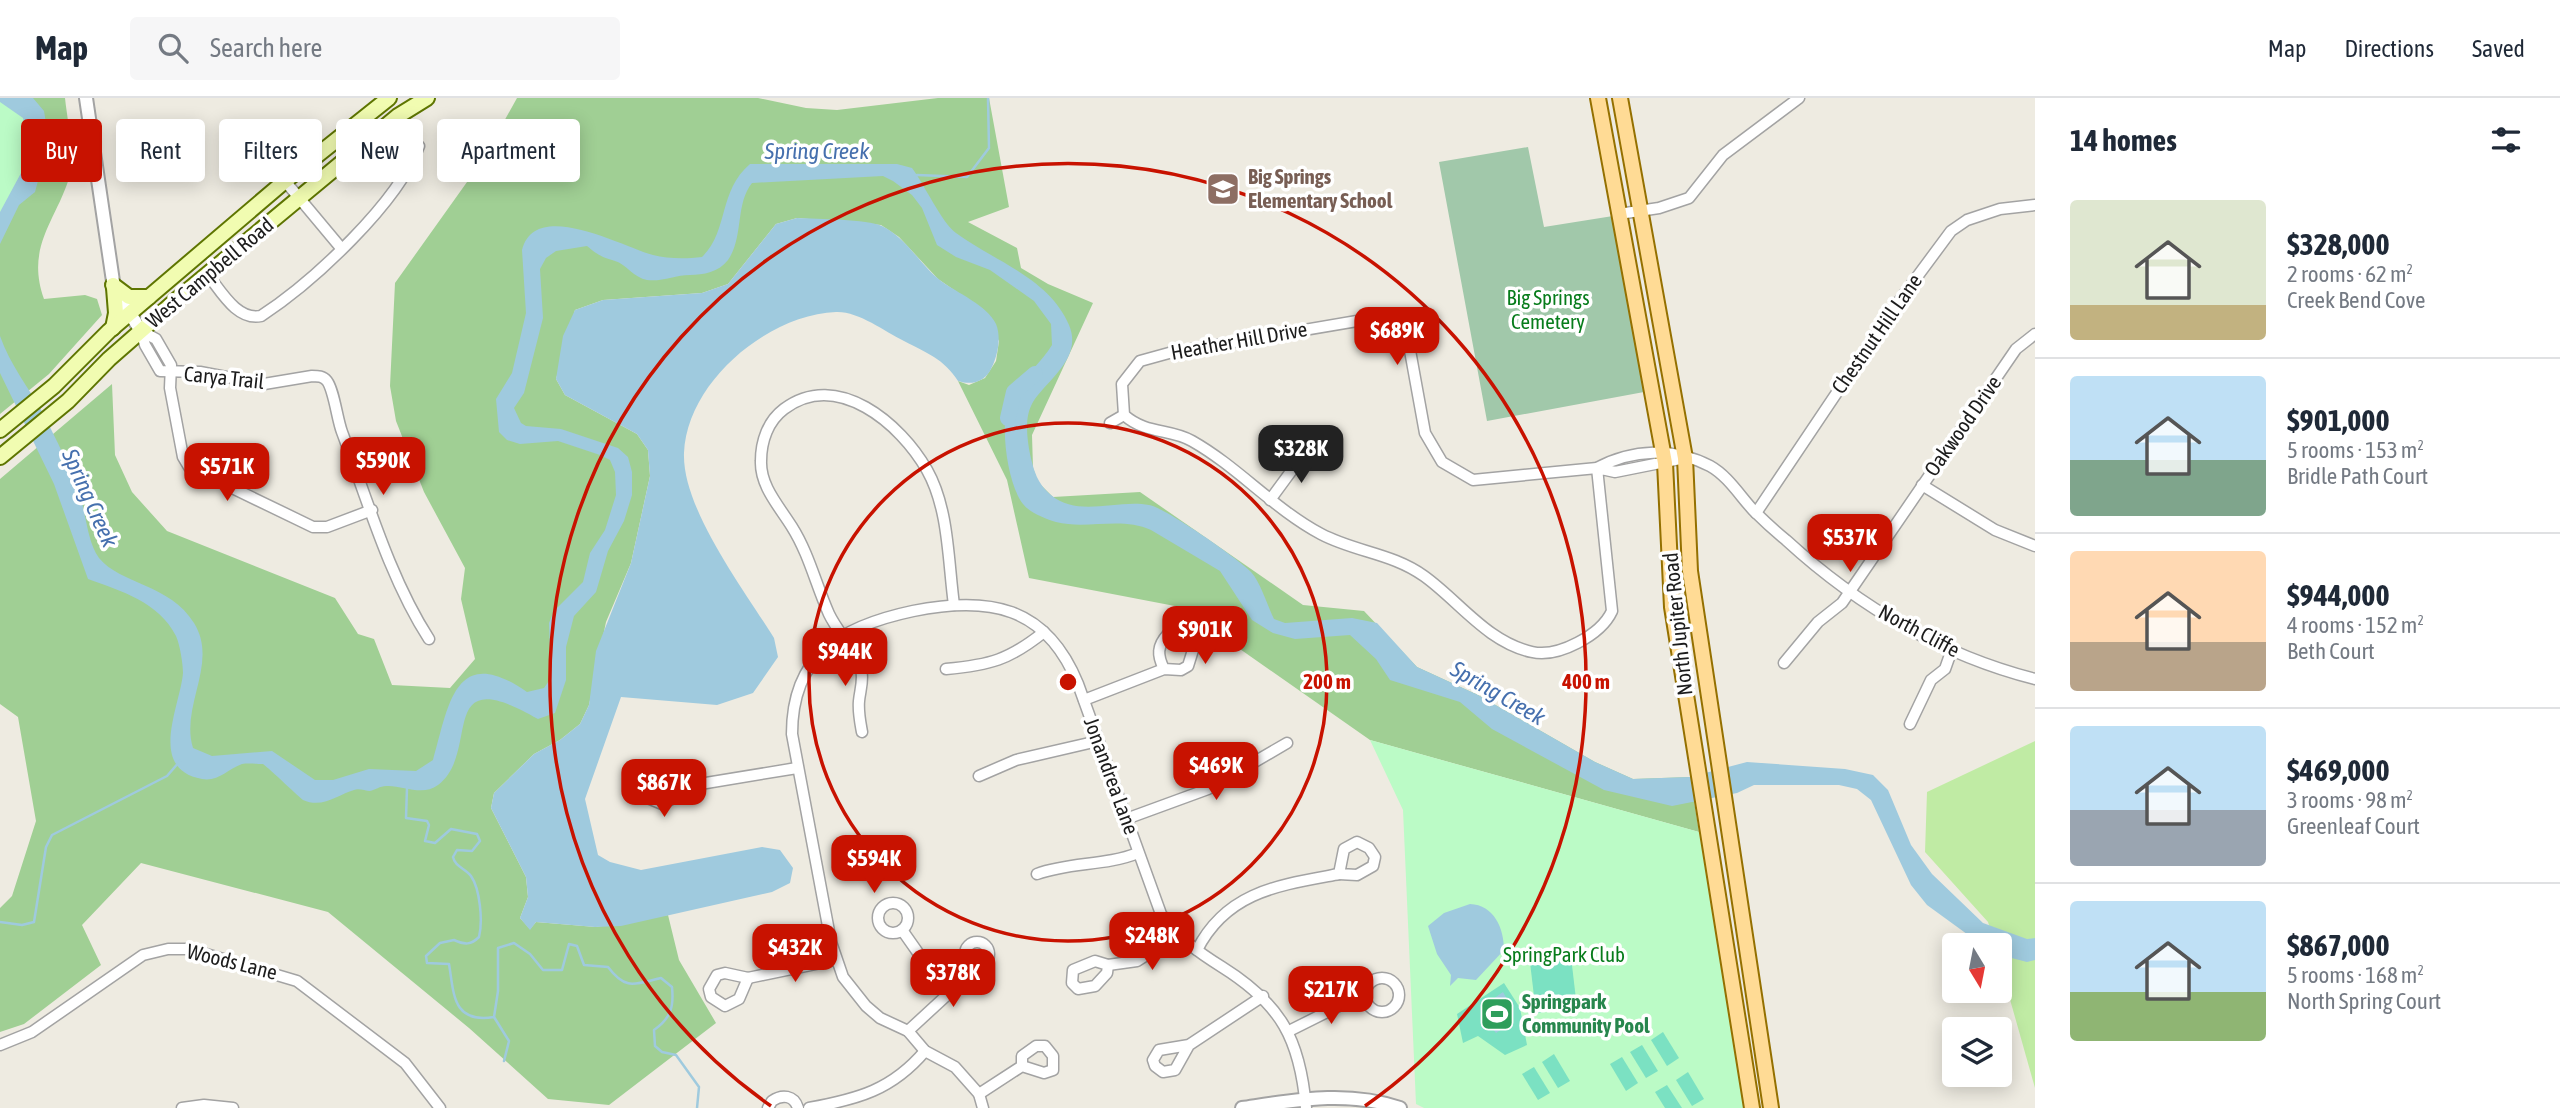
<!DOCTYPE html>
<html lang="en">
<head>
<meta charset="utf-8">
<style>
	body { margin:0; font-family:"Asap Condensed",sans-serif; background:#f6f6f7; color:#1f2937; height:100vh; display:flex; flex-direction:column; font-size:26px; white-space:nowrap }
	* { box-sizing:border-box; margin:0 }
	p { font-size:23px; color:#747a83 }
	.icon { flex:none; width:38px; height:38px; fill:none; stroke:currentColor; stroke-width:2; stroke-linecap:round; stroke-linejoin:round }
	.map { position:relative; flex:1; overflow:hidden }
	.drawer { display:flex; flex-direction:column; background:#fff; width:525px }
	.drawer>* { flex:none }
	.banner { position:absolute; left:21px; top:21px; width:665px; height:63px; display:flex; gap:14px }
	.needle { width:46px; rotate:170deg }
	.fabs { position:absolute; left:1942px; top:835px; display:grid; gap:14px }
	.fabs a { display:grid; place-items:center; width:70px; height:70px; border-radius:7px; background:#fff; box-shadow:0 4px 18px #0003; font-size:35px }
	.price { position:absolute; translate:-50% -60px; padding:0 16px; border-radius:14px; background:#c81200; color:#fff; font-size:23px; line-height:46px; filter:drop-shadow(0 2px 4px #0008) }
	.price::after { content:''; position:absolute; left:50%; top:42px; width:21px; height:16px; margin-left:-10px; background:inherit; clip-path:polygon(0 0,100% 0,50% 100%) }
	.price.current { background:#222; color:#fff }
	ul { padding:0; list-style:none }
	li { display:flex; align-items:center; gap:21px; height:175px; padding:0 35px }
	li+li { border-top:2px solid #e0e1e3 }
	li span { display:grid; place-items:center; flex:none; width:196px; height:140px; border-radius:7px; color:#555 }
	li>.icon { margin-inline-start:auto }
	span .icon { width:84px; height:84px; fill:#fffc; stroke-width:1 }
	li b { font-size:30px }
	h2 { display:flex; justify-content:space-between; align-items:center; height:84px; padding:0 35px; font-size:30px }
	.pill { padding:0 24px; border-radius:7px; background:#fff; box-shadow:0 4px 18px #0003; font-size:24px; line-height:63px }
	.pill.current { background:#c81200; color:#fff }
	header { display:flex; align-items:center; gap:42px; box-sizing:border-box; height:98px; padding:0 35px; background:#fff; border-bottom:2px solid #e0e1e3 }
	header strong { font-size:33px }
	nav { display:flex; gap:38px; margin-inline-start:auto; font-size:24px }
	.search { width:490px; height:63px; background:#f6f6f7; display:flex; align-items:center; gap:18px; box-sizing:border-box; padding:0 24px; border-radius:7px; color:#747a83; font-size:26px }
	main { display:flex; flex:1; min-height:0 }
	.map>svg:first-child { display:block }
	.grass { fill:#c0eba4 }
	.forest { fill:#a0cf94 }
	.cemetery { fill:#a1c8aa }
	.park { fill:#bbfbc6 }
	.pitch { fill:#7be1c2 }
	.water { fill:#9fcade }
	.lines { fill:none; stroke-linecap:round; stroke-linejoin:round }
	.stream { stroke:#9fcade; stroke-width:2.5 }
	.river { stroke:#9fcade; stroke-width:16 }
	.minor-casing { stroke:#a3a3a3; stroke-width:13 }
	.tertiary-casing { stroke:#a3a3a3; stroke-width:16 }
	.secondary-casing { stroke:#5e7501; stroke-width:18 }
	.primary-casing { stroke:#947000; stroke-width:18 }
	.minor { stroke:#fff; stroke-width:10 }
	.tertiary { stroke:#fff; stroke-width:12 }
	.secondary { stroke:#f1fcb1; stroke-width:14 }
	.primary { stroke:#ffdb95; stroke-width:14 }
	.ring { fill:none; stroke:#c81200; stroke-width:3.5 }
	.labels { text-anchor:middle; stroke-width:7; stroke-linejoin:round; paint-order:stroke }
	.education-label { font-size:21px; font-weight:bold; fill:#785e54; stroke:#fff; text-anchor:start }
	.street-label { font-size:21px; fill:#1c1c1c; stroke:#fff }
	.park-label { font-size:21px; fill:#077c1b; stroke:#fff }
	.leisure-label { font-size:21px; font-weight:bold; fill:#27864d; stroke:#fff; text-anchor:start }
	.water-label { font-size:23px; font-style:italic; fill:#4670ae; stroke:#fff }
	.centre { fill:#c81200; stroke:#fff; stroke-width:3.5 }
	.ring-label { font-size:21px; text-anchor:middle; font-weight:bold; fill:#c81200; stroke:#fff; stroke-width:7; stroke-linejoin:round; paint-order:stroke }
</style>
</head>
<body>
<header>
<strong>Map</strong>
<div class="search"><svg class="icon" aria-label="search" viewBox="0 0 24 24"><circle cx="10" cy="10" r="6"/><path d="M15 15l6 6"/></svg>Search here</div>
<nav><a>Map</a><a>Directions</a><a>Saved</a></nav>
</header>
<main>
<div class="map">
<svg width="2035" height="1010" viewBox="0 0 2035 1010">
	<rect width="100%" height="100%" fill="#eeebe1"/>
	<!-- grass -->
	<path class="grass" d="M2035 643V990L2000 866V847H1995L1988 824 1925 754 1927 694Z"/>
	<!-- forest -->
	<g class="forest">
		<path d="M0 0H65C67 20 75 59 70 77 57 122 25 148 44 201L85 197 97 201 102 217 49 276 0 316Z"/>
		<path d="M517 0H758L806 10 837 12 938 0H989L1009 109 968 124 1017 150 1021 170 1048 186 1093 205 1032 337 1033 370 1038 384 1053 399 1140 394 1303 507 1364 513 1417 569 1478 597 1595 664 1633 681 1690 679 1699 734 1370 642 1180 509 1029 480 1007 382 958 283 969 287 985 280 996 263 999 243 980 210 938 181 899 139 881 127 797 120 776 126 728 186 702 195 603 202 575 212 556 281 565 297 637 336 648 352 650 378 631 465 606 524 589 607 580 626 560 642 534 656 494 695 491 710 526 779 528 799 520 820 530 831 536 824 596 829 668 817 679 862 716 925 609 1007 548 1001 469 930 328 814 141 765 82 827 101 867 24 926 0 934V810L12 798 36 723 18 619 0 606V381L112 286 115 357 132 394 167 433 335 500 358 536 374 541 392 587 450 590 475 561 461 501 465 470 424 394 396 323 390 288 395 185 482 63Z"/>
	</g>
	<!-- cemetery -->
	<path class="cemetery" d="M1528 49 1544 129 1613 118 1644 294 1487 323 1439 64Z"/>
	<!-- park -->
	<g class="park">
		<path d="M0 0H20L37 42 0 129Z"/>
		<path d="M1370 642 1699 734 1744 1010H1424L1416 1006 1403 712Z"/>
	</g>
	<!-- pitch -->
	<g class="pitch">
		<path d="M1570 850 1577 910 1536 915 1529 856Z"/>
		<path d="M1504 885 1520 910 1527 947 1505 957 1478 938 1463 945 1457 916Z"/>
		<path d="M1663 934 1679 960 1667 968 1651 942Z"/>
		<path d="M1642 947 1658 973 1646 980 1630 954Z"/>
		<path d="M1554 956 1570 983 1558 990 1542 964Z"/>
		<path d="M1622 959 1638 985 1626 993 1610 966Z"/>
		<path d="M1534 969 1550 995 1538 1002 1522 976Z"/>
		<path d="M1688 974 1704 1001 1692 1008 1676 982Z"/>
		<path d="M1667 987 1682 1010H1665L1655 994Z"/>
	</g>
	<!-- water -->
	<g class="water">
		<path d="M0 0H33L44 13 47 31 45 57 35 94 19 107 0 146V114L21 75V45L25 31 23 20 0 4Z"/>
		<path d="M750 66H897L912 70C924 86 942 125 956 135 994 163 1049 180 1069 227 1083 260 1048 281 1033 304 1024 319 1027 340 1030 356 1034 373 1037 385 1051 397 1078 420 1117 401 1149 407 1164 409 1239 461 1251 474 1261 485 1267 507 1274 521L1285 525 1352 520 1377 525 1417 569 1478 597 1595 664 1633 681 1690 679 1747 664 1845 671 1873 677 1888 692 1911 747 1932 776 1983 825 2027 841 2035 840V862L2027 864 2000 857V847H1982L1927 807 1911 787 1871 702 1857 691 1839 687H1754L1737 695 1672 708 1604 692 1492 631 1460 604 1390 582 1376 561 1350 537 1295 541 1273 535 1252 522 1220 473 1151 432C1121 418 1087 432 1056 424 1046 421 1030 415 1023 406 1008 387 1000 331 1008 308 1017 284 1039 268 1052 247L1051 226 1034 203 990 172 956 159 937 147 922 110 912 97 893 83 883 78 752 85C735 106 744 139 728 162 719 174 703 177 690 177 675 177 662 184 647 182 634 180 626 166 615 163 602 159 599 158 587 148L556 153 546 160 540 171 543 220 524 295 514 310 521 325 526 328 561 331 618 350 628 359 632 374V397L624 423 608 453 596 494 574 518 566 549V582L555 615 538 621C434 561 482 654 438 687 422 699 403 687 386 688 380 688 375 692 370 693 365 693 359 690 354 692 339 696 323 711 303 702 300 700 270 671 263 666 257 666 248 665 242 666 228 671 218 684 202 681 147 671 180 609 183 575 183 566 180 547 176 538 159 504 121 493 88 481L54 386 0 275V238C10 267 29 290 44 317 56 341 70 369 79 394 86 414 87 444 99 460 120 486 170 486 194 525 219 565 180 608 193 650L212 658 272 653 315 682H333L369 671 416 673 433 662C449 606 455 544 527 594L544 590 551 580 549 525 554 513 583 484 590 455 605 432 616 397 615 374 610 362 600 357 558 343 520 346 507 342 499 334 496 301 512 275 526 215 522 152C535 100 621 148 653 157 668 161 686 161 702 159 729 133 718 93 750 66Z"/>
		<path d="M797 120C817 121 867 121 882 128 907 140 920 167 941 183 957 195 987 207 996 226 1002 241 997 260 990 273 982 285 971 287 958 283 944 261 927 255 904 243 884 233 858 213 836 214 767 217 687 284 684 355 682 411 745 493 774 540L778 559 753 595 717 607 621 599 585 701 598 757 610 764 641 772 762 749 780 752 793 770 790 785 772 794 621 828 595 829 536 824 530 832 520 820 528 799 526 779 491 710 494 695 534 656 560 642 580 626 589 607 596 553 631 465 650 378 648 352 637 336 565 297 556 281 563 238 575 212 603 202 702 195 728 186 776 126Z"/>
		<path d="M1470 806C1494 807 1504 830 1504 852L1476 882 1458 880 1450 888 1451 877 1437 856 1428 828 1444 815Z"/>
		<path d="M1503 894 1507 901 1499 907 1511 925 1496 935 1491 929 1495 925 1483 908Z"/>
	</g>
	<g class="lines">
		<!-- stream -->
		<g class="stream">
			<path d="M917 77 967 79 989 50 988 0"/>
			<path d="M407 690 406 720 427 723 429 727 425 743 435 745 451 731 477 736 480 743 472 753 457 752 453 759C455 769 465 770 471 778 480 791 483 823 479 839 471 847 465 847 454 842L440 845 426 858 427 865 449 866C454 895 452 926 494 919L498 893V850L514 845 530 856 543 872H562L569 846 577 848 584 867 608 869C626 893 635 886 661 880L672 889C674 909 671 920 654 932L655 948 662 954 676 957 699 989 697 1010"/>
			<path d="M0 824 22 827 34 824 46 749 52 737 167 678 180 663"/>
			<path d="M494 919 509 943 504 963"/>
		</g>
		<!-- river -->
		<path class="river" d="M1008 320 1014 294 1035 276"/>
		<defs>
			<g id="minor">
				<path d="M285 83 341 150"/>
				<path d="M1619 116 1659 110 1689 100 1723 57 1799 0"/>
				<path d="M208 177C221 193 237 223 261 218 313 184 398 105 419 48"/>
				<path d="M141 233 145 247 160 273 200 274 264 286 312 278C318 278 323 278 327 283 334 292 337 321 342 334 367 401 390 481 429 541"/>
				<path d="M141 233 156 241 171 267 170 290 183 359 189 369 313 429H327L372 412"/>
				<path d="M1110 325 1124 317"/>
				<path d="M1597 370 1612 513C1601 537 1558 560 1532 554 1487 544 1459 503 1424 478 1392 455 1355 454 1321 436 1274 411 1238 369 1192 343 1169 330 1147 337 1124 317L1122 286 1140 263 1169 255 1398 216 1405 225 1425 335 1442 364 1473 382 1597 370 1615 374 1685 360"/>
				<path d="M1597 370C1632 351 1674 349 1710 368 1728 378 1740 398 1754 413 1764 423 1775 433 1786 442 1857 507 1941 557 2035 581"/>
				<path d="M1922 387 1995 432 2035 448"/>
				<path d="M1270 402 1306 353"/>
				<path d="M1756 415 1891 214 1951 133 1967 122 2000 111 2035 107"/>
				<path d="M1784 565 1818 524 1842 505 2016 251 2035 236"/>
				<path d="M946 571C990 567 1009 562 1044 534"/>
				<path d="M1084 602 1164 571 1181 572 1188 568 1193 552 1186 537 1168 536C1157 548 1157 557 1164 571"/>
				<path d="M1910 626 1931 582 1945 571 1951 554"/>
				<path d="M862 634C860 623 858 614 859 603 860 592 864 582 861 571 856 552 838 535 829 516 816 487 809 456 792 429 779 408 760 388 761 363 761 343 768 323 784 311 837 271 901 326 927 372 949 411 948 463 954 507"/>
				<path d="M979 678 1016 662 1098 643"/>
				<path d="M700 686 664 674 651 679 645 689 650 701 662 706 700 686 797 670"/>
				<path d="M1126 721 1208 691 1287 645"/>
				<path d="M1357 744 1369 750 1375 759 1373 768 1357 777 1339 776 1344 751Z"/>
				<path d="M1037 776C1070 764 1105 768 1138 755"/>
				<circle cx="893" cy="820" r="15"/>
				<path d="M902 832 947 896"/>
				<circle cx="977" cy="856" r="12"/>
				<path d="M1197 852C1227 793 1280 787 1339 776"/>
				<path d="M1095 863 1108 867 1107 875 1095 888 1078 891 1072 885 1073 872Z"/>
				<path d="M1108 867 1137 863 1178 837"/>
				<path d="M725 875 748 880 739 901 725 908 711 899 709 891 717 877Z"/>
				<circle cx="1382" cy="897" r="17"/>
				<path d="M748 880 835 862"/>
				<path d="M908 933 959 886 972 867"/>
				<path d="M1289 933 1339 908 1365 902"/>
				<path d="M0 947 32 934 143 857 168 851H189L297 883 405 965 440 1010"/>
				<path d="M1189 947 1159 952 1153 962 1155 968 1163 974 1175 972 1189 947 1263 898"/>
				<path d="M979 996 1022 968V958L1036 948H1045L1053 958V972L1044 975 1022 968"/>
				<path d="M182 1010 204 1007 233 1010"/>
				<path d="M768 1010 772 1003C782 996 794 997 798 1010"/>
				<path d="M809 1010C858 1001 892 992 925 953"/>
				<path d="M983 1010 979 996 955 969 925 953 908 933 880 920 866 908 843 879 831 844 792 636C792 556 842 528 913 513 988 498 1046 507 1078 586L1161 816C1177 839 1198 854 1222 869 1281 906 1300 941 1306 1010"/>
			</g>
			<g id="tertiary">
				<path d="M86 0 114 190 141 233"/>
				<path d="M1242 1010C1296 1002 1347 992 1400 1010"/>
			</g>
			<g id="secondary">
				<path d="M113 187 129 199H149"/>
				<path d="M113 230 116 215 114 190"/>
				<path d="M0 332 54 288 109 233 285 83 389 0"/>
				<path d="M0 359 68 303 109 261 174 204 398 18 427 0"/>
			</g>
			<g id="primary">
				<path d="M1598 0 1665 365 1672 509 1752 1010"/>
				<path d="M1620 0 1685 360 1690 473 1771 1010"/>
			</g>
		</defs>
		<!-- minor casing -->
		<use href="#minor" class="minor-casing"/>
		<!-- tertiary casing -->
		<use href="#tertiary" class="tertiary-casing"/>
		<!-- secondary casing -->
		<use href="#secondary" class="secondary-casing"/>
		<!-- primary casing -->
		<use href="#primary" class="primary-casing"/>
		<!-- minor -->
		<use href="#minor" class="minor"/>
		<!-- tertiary -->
		<use href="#tertiary" class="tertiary"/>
		<!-- secondary -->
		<use href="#secondary" class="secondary"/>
		<!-- primary -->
		<use href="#primary" class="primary"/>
	</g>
	<!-- distance rings -->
	<g class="ring">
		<circle cx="1068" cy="584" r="259"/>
		<path d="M771 1008A518 518 0 1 1 1365 1008"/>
	</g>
	<!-- icons -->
	<defs>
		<symbol id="school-square" viewBox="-11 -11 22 22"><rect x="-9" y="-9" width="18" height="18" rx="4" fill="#8d6e63" stroke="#fff"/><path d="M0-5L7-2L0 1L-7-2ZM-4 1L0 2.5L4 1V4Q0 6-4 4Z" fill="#fff"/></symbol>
		<symbol id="stadium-square" viewBox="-11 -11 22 22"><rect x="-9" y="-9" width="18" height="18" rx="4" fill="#2e9e5b" stroke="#fff"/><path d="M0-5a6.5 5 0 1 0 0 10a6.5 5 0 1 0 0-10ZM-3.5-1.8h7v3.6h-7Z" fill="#fff"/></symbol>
	</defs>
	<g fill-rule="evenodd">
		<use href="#school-square" x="1204" y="72" width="38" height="38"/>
		<use href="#stadium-square" x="1478" y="897" width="38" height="38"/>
	</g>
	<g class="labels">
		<!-- education labels -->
		<g class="education-label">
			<text x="1248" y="86">Big Springs<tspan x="1248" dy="24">Elementary School</tspan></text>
		</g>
		<!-- street labels -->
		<g class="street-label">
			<text transform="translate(210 175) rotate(-40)" y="7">West Campbell Road</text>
			<text transform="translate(1877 236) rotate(-55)" y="7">Chestnut Hill Lane</text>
			<text transform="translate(1239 243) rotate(-10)" y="7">Heather Hill Drive</text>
			<text transform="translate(224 280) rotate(6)" y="7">Carya Trail</text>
			<text transform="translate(1963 328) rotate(-55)" y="7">Oakwood Drive</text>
			<text transform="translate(1678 526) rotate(-96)" y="7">North Jupiter Road</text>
			<text transform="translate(1919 533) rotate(28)" y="7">North Cliffe</text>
			<text transform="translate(1111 678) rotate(70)" y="7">Jonandrea Lane</text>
			<text transform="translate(232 864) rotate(14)" y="7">Woods Lane</text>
		</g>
		<!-- park labels -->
		<g class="park-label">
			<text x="1548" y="207">Big Springs<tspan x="1548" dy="24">Cemetery</tspan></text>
			<text x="1564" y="864">SpringPark Club</text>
		</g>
		<!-- leisure labels -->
		<g class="leisure-label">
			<text x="1522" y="911">Springpark<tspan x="1522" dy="24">Community Pool</tspan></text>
		</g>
		<!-- water labels -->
		<g class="water-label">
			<text x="817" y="61">Spring Creek</text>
			<text transform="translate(90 400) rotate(66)" y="8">Spring Creek</text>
			<text transform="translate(1498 595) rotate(30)" y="8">Spring Creek</text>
		</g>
	</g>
	<circle cx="1068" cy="584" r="10" class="centre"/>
	<g class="ring-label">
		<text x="1327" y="591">200 m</text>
		<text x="1586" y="591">400 m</text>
	</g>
</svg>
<div class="fabs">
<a><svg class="needle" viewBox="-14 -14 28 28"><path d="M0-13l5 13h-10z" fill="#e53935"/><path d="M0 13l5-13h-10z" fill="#747a83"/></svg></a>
<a><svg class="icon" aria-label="layers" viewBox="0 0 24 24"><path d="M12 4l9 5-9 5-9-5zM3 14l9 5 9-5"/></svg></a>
</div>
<b class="price" style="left:1397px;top:269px">$689K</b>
<b class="price current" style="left:1301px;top:387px">$328K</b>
<b class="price" style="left:383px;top:399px">$590K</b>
<b class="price" style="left:227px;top:405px">$571K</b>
<b class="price" style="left:1850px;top:476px">$537K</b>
<b class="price" style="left:1205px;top:568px">$901K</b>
<b class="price" style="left:845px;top:590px">$944K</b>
<b class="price" style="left:1216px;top:704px">$469K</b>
<b class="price" style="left:664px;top:721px">$867K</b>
<b class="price" style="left:874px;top:797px">$594K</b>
<b class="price" style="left:1152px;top:874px">$248K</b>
<b class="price" style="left:795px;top:886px">$432K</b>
<b class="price" style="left:953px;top:911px">$378K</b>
<b class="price" style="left:1331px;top:928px">$217K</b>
<div class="banner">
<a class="pill current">Buy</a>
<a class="pill">Rent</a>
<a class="pill">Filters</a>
<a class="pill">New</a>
<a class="pill">Apartment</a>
</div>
</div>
<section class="drawer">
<h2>14 homes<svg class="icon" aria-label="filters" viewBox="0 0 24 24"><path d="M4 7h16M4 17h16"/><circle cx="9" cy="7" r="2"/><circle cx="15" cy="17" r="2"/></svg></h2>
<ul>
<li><span style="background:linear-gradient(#dfe7d0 75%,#c2b280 0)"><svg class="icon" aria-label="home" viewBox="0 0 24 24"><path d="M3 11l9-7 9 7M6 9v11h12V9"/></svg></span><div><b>$328,000</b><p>2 rooms · 62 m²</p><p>Creek Bend Cove</p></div></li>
<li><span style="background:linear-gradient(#bfe0f5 60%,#7fa58c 0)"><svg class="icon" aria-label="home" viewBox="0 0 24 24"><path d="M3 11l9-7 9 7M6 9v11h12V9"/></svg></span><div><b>$901,000</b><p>5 rooms · 153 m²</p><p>Bridle Path Court</p></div></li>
<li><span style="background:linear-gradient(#ffd9b3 65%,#b9a48a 0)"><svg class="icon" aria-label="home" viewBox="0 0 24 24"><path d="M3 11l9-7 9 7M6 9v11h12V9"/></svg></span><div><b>$944,000</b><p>4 rooms · 152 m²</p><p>Beth Court</p></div></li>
<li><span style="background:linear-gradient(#bfe0f5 60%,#9aa5b1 0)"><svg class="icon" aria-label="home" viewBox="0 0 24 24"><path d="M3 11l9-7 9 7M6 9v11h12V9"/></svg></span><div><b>$469,000</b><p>3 rooms · 98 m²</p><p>Greenleaf Court</p></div></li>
<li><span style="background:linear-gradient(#bfe0f5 65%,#8fb573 0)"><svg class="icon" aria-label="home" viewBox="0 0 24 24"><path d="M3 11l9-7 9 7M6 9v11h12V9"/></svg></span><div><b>$867,000</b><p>5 rooms · 168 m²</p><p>North Spring Court</p></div></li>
</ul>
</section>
</main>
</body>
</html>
